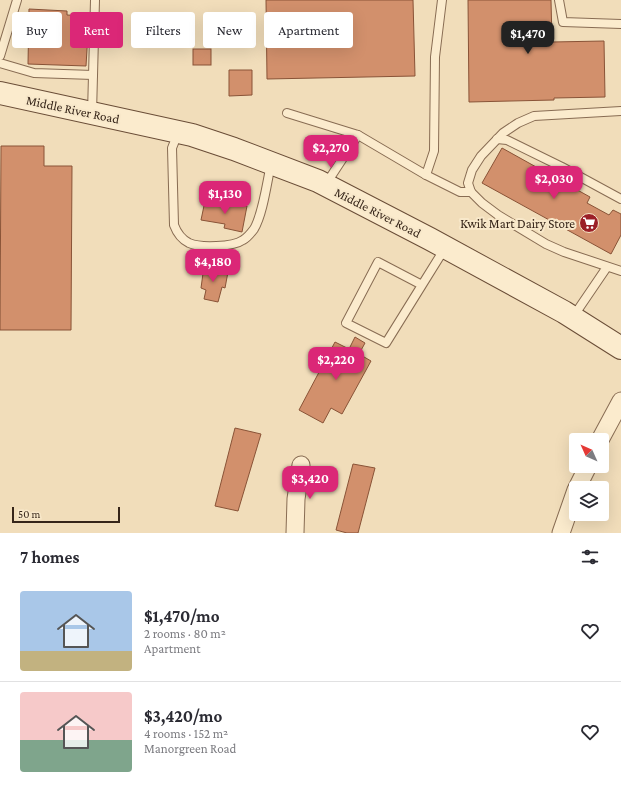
<!DOCTYPE html>
<html lang="en">
<head>
<meta charset="utf-8">
<style>
	body { margin:0; font-family:"Crimson Pro",serif; background:#f7f7f7; color:#2b2b33; height:100vh; display:flex; flex-direction:column; font-size:15px; white-space:nowrap }
	* { box-sizing:border-box; margin:0 }
	p { font-size:13px; color:#7c7c81 }
	.icon { flex:none; width:22px; height:22px; fill:none; stroke:currentColor; stroke-width:2; stroke-linecap:round; stroke-linejoin:round }
	.map { position:relative; height:533px; overflow:hidden }
	.drawer { display:flex; flex-direction:column; background:#fff; flex:1 }
	.drawer>* { flex:none }
	.top-card { position:absolute; left:12px; top:12px; width:400px; height:36px; display:flex; gap:8px }
	.needle { width:26px; rotate:315deg }
	.tools { position:absolute; left:569px; top:433px; display:grid; gap:8px }
	.tools a { display:grid; place-items:center; width:40px; height:40px; border-radius:4px; background:#fff; box-shadow:0 4px 16px #0002; font-size:20px }
	.scale { position:absolute; left:12px; bottom:10px; width:108px; box-sizing:border-box; padding-left:4px; border:2px solid #362519; border-top:0; font-size:11px; line-height:14px; white-space:nowrap; color:#362519; -webkit-text-stroke:3px #f8e8ca; paint-order:stroke }
	.price { position:absolute; translate:-50% -34px; padding:0 9px; border-radius:8px; background:#db2777; color:#fff; font-size:13px; line-height:26px; filter:drop-shadow(0 1px 2px #0008) }
	.price::after { content:''; position:absolute; left:50%; top:24px; width:12px; height:9px; margin-left:-6px; background:inherit; clip-path:polygon(0 0,100% 0,50% 100%) }
	.price.selected { background:#222; color:#fff }
	ul { padding:0; list-style:none }
	li { display:flex; align-items:center; gap:12px; height:100px; padding:0 20px }
	li+li { border-top:1px solid #e1e1e2 }
	li span { display:grid; place-items:center; flex:none; width:112px; height:80px; border-radius:4px; color:#555 }
	li>.icon { margin-inline-start:auto }
	span .icon { width:48px; height:48px; fill:#fffc; stroke-width:1 }
	li b { font-size:17px }
	h2 { display:flex; justify-content:space-between; align-items:center; height:48px; padding:0 20px; font-size:17px }
	.tag { padding:0 14px; border-radius:4px; background:#fff; box-shadow:0 4px 16px #0002; font-size:14px; line-height:36px }
	.tag.selected { background:#db2777; color:#fff }
	.map>svg:first-child { display:block }
	.building { fill:#d2906c; stroke:#895337 }
	.lines { fill:none; stroke-linecap:round; stroke-linejoin:round }
	.lane-casing { stroke:#886c53; stroke-width:10 }
	.street-casing { stroke:#886c53; stroke-width:19 }
	.secondary-casing { stroke:#6a4d37; stroke-width:24 }
	.lane { stroke:#fbebcd; stroke-width:8 }
	.street { stroke:#fbebcd; stroke-width:17 }
	.secondary { stroke:#fbebcd; stroke-width:22 }
	.labels { text-anchor:middle; stroke-width:4; stroke-linejoin:round; paint-order:stroke }
	.street-label { font-size:13px; fill:#362519; stroke:#f8e8ca }
	.poi-label { font-size:13px; fill:#362519; stroke:#f8e8ca; text-anchor:end }
</style>
</head>
<body>
<div class="map">
<svg width="621" height="533" viewBox="0 0 621 533">
	<rect width="100%" height="100%" fill="#f1ddba"/>
	<!-- building -->
	<g class="building">
		<path d="M266 0H413L415 76 267 79Z"/>
		<path d="M468 0H551L552 42 604 41 605 97 554 98V100L469 102Z"/>
		<path d="M29 9 67 11V15L89 16 86 66 28 64Z"/>
		<rect x="193" y="49" width="18" height="16"/>
		<path d="M229 70H252V95L229 96Z"/>
		<path d="M1 146H44V166H72L71 330H0Z"/>
		<path d="M502 148 590 197 587 203 609 215 613 210 621 214V235L611 254 482 183Z"/>
		<path d="M205 201 220 204 221 201 247 206 242 232 224 228 225 224 201 220Z"/>
		<path d="M204 266 228 272 225 288 222 287 218 302 204 299 206 290 201 288Z"/>
		<path d="M355 337 365 343 359 354 371 361 342 414 331 408 323 423 299 410 335 342 349 349Z"/>
		<path d="M235 428 261 434 238 511 215 506Z"/>
		<path d="M353 464 375 468 358 533H347L336 530Z"/>
	</g>
	<g class="lines">
		<defs>
			<g id="lane">
				<path d="M559 0 563 22 621 24"/>
				<path d="M0 56 17 0"/>
				<path d="M0 63 34 73 93 75"/>
				<path d="M621 111 534 116 518 123 503 133 481 156 472 170 468 183 471 192 482 203 498 215 546 244 564 252 621 271"/>
				<path d="M92 113 95 0"/>
				<path d="M287 113 358 135"/>
				<path d="M178 133 172 148 174 225C177 233 181 239 189 243 200 248 233 247 243 240 247 238 251 233 254 229 263 214 267 182 271 164"/>
				<path d="M497 139 507 140 562 167 621 199"/>
				<path d="M426 175 434 151 435 57 442 0"/>
				<path d="M326 184 358 135 426 175 460 192H471"/>
				<path d="M422 285 386 343 346 323 378 262 422 285 445 248"/>
				<path d="M573 317 607 267"/>
			</g>
			<g id="street">
				<path d="M600 440 621 401"/>
				<path d="M577 488 588 466"/>
				<path d="M295 533 296 499 301 465"/>
				<path d="M561 533 576 490"/>
			</g>
			<path id="secondary" d="M0 93 192 135 234 149 318 181 430 239 564 312 621 348"/>
		</defs>
		<!-- lane casing -->
		<use href="#lane" class="lane-casing"/>
		<!-- street casing -->
		<use href="#street" class="street-casing"/>
		<!-- secondary casing -->
		<use href="#secondary" class="secondary-casing"/>
		<!-- lane -->
		<use href="#lane" class="lane"/>
		<!-- street -->
		<use href="#street" class="street"/>
		<!-- secondary -->
		<use href="#secondary" class="secondary"/>
	</g>
	<!-- icons -->
	<defs>
		<symbol id="supermarket-disc" viewBox="-11 -11 22 22"><circle r="9.5" fill="#9b1f27" stroke="#f8e8ca"/><path d="M-6-5.5h2.5l.6 2H6L4.5 2H-2.5L-4.4-4H-6ZM-1.5 3.2a1.3 1.3 0 1 0 .1 0ZM3 3.2a1.3 1.3 0 1 0 .1 0Z" fill="#fff"/></symbol>
	</defs>
	<g fill-rule="evenodd">
		<use href="#supermarket-disc" x="578" y="212" width="22" height="22"/>
	</g>
	<g class="labels">
		<!-- street labels -->
		<g class="street-label">
			<text transform="translate(73 109) rotate(12)" y="5">Middle River Road</text>
			<text transform="translate(378 212) rotate(27)" y="5">Middle River Road</text>
		</g>
		<!-- poi labels -->
		<g class="poi-label">
			<text x="575" y="228">Kwik Mart Dairy Store</text>
		</g>
	</g>
</svg>
<div class="tools">
<a><svg class="needle" viewBox="-14 -14 28 28"><path d="M0-13l5 13h-10z" fill="#e53935"/><path d="M0 13l5-13h-10z" fill="#7c7c81"/></svg></a>
<a><svg class="icon" aria-label="layers" viewBox="0 0 24 24"><path d="M12 4l9 5-9 5-9-5zM3 14l9 5 9-5"/></svg></a>
</div>
<div class="scale">50 m</div>
<b class="price selected" style="left:528px;top:55px">$1,470</b>
<b class="price" style="left:331px;top:169px">$2,270</b>
<b class="price" style="left:554px;top:200px">$2,030</b>
<b class="price" style="left:225px;top:215px">$1,130</b>
<b class="price" style="left:213px;top:283px">$4,180</b>
<b class="price" style="left:336px;top:381px">$2,220</b>
<b class="price" style="left:310px;top:500px">$3,420</b>
<div class="top-card">
<a class="tag">Buy</a>
<a class="tag selected">Rent</a>
<a class="tag">Filters</a>
<a class="tag">New</a>
<a class="tag">Apartment</a>
</div>
</div>
<section class="drawer">
<h2>7 homes<svg class="icon" aria-label="filters" viewBox="0 0 24 24"><path d="M4 7h16M4 17h16"/><circle cx="9" cy="7" r="2"/><circle cx="15" cy="17" r="2"/></svg></h2>
<ul>
<li><span style="background:linear-gradient(#a9c7e8 75%,#c2b280 0)"><svg class="icon" aria-label="home" viewBox="0 0 24 24"><path d="M3 11l9-7 9 7M6 9v11h12V9"/></svg></span><div><b>$1,470/mo</b><p>2 rooms · 80 m²</p><p>Apartment</p></div><svg class="icon" aria-label="heart" viewBox="0 0 24 24"><path d="M12 20l-8-8c-3-5 5-10 8-4 3-6 11-1 8 4z"/></svg></li>
<li><span style="background:linear-gradient(#f6c9c9 60%,#7fa58c 0)"><svg class="icon" aria-label="home" viewBox="0 0 24 24"><path d="M3 11l9-7 9 7M6 9v11h12V9"/></svg></span><div><b>$3,420/mo</b><p>4 rooms · 152 m²</p><p>Manorgreen Road</p></div><svg class="icon" aria-label="heart" viewBox="0 0 24 24"><path d="M12 20l-8-8c-3-5 5-10 8-4 3-6 11-1 8 4z"/></svg></li>
</ul>
</section>
</body>
</html>
